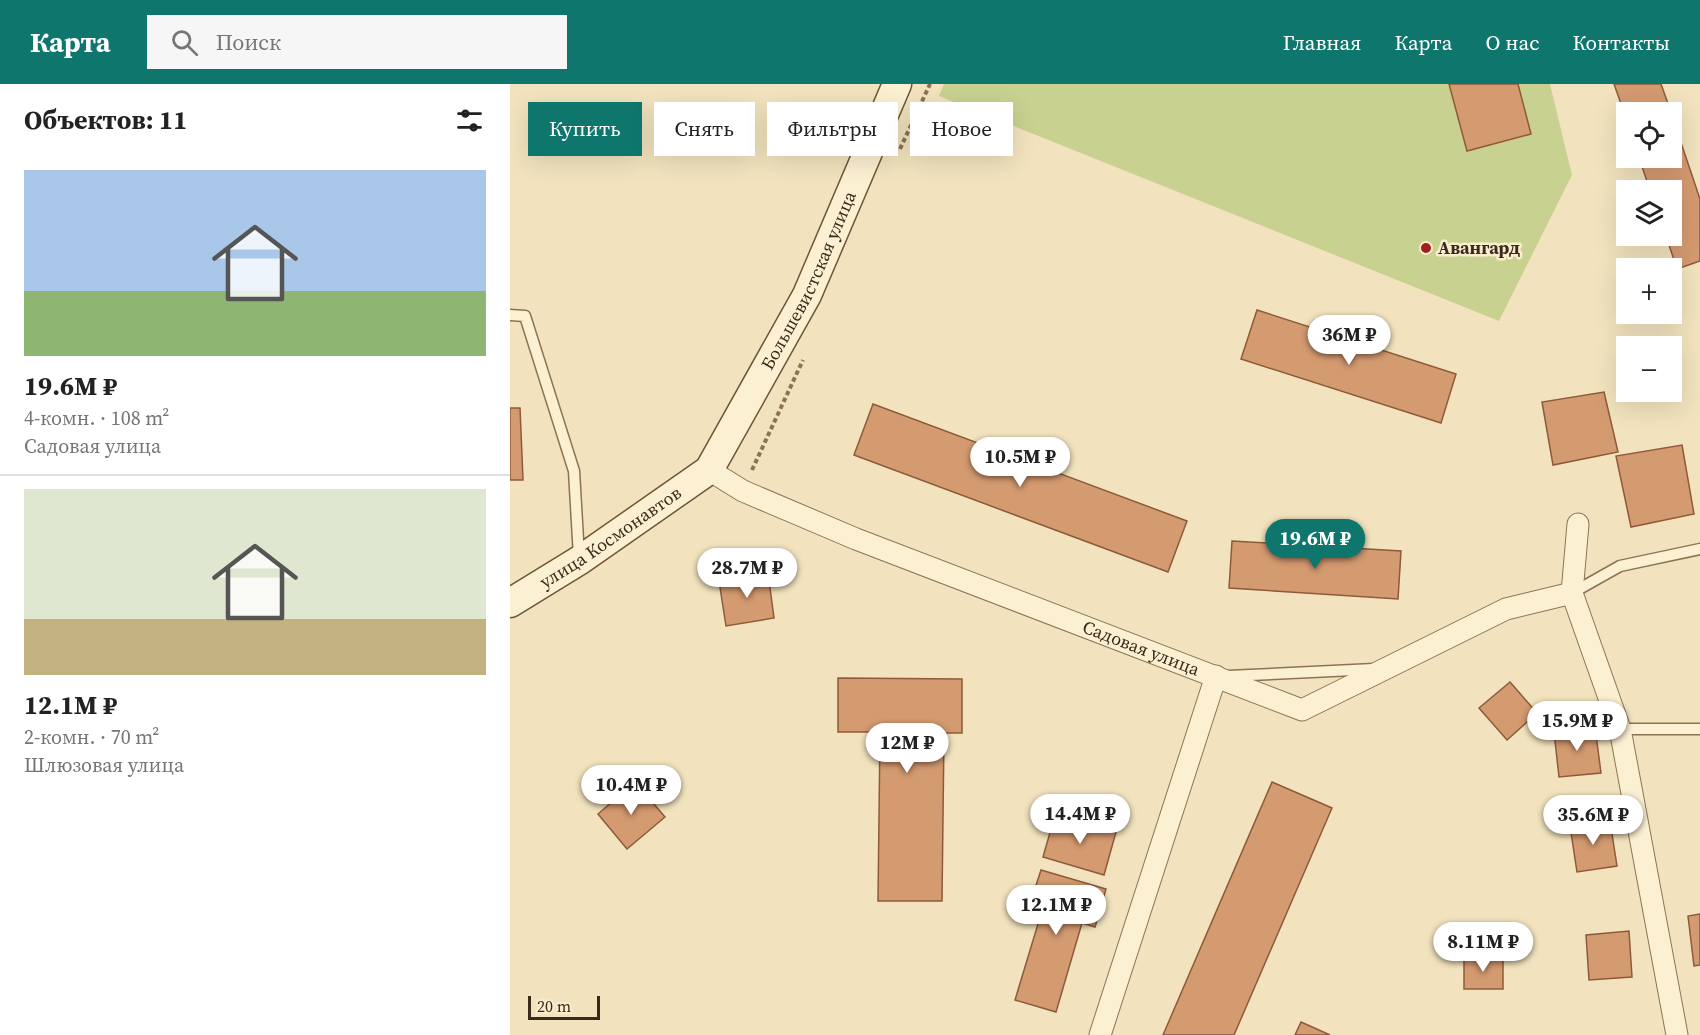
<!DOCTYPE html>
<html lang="ru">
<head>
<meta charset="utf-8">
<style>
	body { margin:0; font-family:"Source Serif 4",serif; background:#f6f6f6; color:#222; height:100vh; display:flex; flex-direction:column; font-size:22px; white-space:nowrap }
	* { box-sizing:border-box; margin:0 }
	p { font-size:20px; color:#767676 }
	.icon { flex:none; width:33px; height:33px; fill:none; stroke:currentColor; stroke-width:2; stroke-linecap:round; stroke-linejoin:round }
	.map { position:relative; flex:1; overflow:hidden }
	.drawer { display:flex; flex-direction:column; background:#fff; width:510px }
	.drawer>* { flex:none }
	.hud { position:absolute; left:18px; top:18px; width:570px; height:54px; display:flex; gap:12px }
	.controls { position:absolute; left:1106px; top:18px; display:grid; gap:12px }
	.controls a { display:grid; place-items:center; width:66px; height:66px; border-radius:0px; background:#fff; box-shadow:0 6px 24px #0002; font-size:30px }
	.scale { position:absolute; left:18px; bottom:15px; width:72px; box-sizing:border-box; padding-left:6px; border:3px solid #3a2a1b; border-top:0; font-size:16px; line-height:21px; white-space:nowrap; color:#3a2a1b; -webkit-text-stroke:4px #f9edce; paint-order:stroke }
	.price { position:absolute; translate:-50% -51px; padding:0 14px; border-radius:21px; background:#fff; color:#222; font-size:20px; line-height:39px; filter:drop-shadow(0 2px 3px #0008) }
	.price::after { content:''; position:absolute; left:50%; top:36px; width:18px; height:14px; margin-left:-9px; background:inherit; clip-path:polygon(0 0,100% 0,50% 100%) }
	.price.active { background:#0f766e; color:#fff }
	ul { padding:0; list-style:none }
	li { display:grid; align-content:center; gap:12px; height:318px; padding:0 24px }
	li+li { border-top:2px solid #e0e0e0 }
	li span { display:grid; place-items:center; height:186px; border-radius:0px; color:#555 }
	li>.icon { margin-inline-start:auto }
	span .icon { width:108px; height:108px; fill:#fffc; stroke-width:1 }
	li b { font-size:26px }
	h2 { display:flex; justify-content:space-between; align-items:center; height:72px; padding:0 24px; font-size:26px }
	.tag { padding:0 21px; border-radius:0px; background:#fff; box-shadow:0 6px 24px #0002; font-size:21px; line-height:54px }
	.tag.active { background:#0f766e; color:#fff }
	header { display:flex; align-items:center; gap:36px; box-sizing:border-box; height:84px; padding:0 30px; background:#0f766e; color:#fff }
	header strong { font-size:28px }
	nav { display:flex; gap:33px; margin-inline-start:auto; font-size:21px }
	.search { width:420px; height:54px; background:#f6f6f6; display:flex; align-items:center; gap:15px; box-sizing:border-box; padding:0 21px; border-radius:0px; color:#767676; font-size:22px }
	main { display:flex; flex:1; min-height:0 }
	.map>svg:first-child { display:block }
	.green { fill:#c9d191 }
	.building { fill:#d49a70; stroke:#8d5b39; stroke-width:1.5 }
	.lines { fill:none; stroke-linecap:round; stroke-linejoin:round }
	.lane-casing { stroke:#8c7355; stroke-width:13 }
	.street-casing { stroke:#8c7355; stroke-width:23 }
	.secondary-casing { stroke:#6e5438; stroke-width:31 }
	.path { stroke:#8c7355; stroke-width:4; stroke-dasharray:4.5 3; stroke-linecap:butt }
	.lane { stroke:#fcf0d2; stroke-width:10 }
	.street { stroke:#fcf0d2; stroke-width:21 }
	.secondary { stroke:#fcf0d2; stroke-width:28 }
	.poi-dot { fill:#a1201f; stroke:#f9edce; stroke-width:2 }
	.labels { text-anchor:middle; stroke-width:5; stroke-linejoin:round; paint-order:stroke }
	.poi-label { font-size:18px; font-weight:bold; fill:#3a2a1b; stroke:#f9edce; text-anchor:start }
	.street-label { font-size:18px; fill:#3a2a1b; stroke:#f9edce }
</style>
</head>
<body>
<header>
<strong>Карта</strong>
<div class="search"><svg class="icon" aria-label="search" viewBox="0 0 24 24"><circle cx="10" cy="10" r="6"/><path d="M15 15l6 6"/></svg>Поиск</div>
<nav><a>Главная</a><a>Карта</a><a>О нас</a><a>Контакты</a></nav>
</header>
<main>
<section class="drawer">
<h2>Объектов: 11<svg class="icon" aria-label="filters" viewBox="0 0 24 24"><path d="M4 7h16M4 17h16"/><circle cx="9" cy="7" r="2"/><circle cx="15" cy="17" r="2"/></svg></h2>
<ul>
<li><span style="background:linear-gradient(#a9c7e8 65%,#8fb573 0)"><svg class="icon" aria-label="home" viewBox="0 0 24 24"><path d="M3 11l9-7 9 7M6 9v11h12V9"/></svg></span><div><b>19.6M ₽</b><p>4-комн. · 108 m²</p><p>Садовая улица</p></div></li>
<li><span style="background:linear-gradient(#dfe7d0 70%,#c2b280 0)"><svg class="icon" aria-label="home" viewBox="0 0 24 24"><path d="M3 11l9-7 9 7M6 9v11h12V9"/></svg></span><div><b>12.1M ₽</b><p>2-комн. · 70 m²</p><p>Шлюзовая улица</p></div></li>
</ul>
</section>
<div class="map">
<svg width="1190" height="951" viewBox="0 0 1190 951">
	<rect width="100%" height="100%" fill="#f2e3be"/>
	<!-- green -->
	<path class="green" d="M434 0H1040L1062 91 989 237 429 12Z"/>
	<!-- building -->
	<g class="building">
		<path d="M939 0H1008L1021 50 957 67Z"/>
		<path d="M1104 0H1151L1161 28H1116V34Z"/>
		<path d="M1161 29 1190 115V177L1167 185 1156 152H1161V106H1140L1129 74H1161Z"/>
		<path d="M747 226 946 290 931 339 731 275Z"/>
		<path d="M1094 308 1108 368 1043 381 1032 318Z"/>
		<path d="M363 320 677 437 658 488 344 371Z"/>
		<path d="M0 324H10L13 396H0Z"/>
		<path d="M1172 361 1184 430 1121 443 1106 372Z"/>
		<path d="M722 457 891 467 888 515 719 504Z"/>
		<path d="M258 489 264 534 216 542 209 497Z"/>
		<path d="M328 594 452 595V649H434L432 817H368L370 648H328Z"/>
		<path d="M1000 598 1027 629 997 656 969 624Z"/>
		<path d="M1085 643 1091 689 1049 693 1044 648Z"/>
		<path d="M125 698 155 733 117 765 88 730Z"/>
		<path d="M762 698 822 724 724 951H653Z"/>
		<path d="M545 731 606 748 594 791 533 773Z"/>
		<path d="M1100 737 1107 782 1067 788 1060 742Z"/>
		<path d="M531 786 596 805 585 843 572 839 546 928 505 916 531 830 518 826Z"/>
		<path d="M1190 830V881L1184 882 1178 832Z"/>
		<path d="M1119 847 1122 893 1079 896 1076 851Z"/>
		<rect x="954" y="873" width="39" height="32"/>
		<path d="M791 938 820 951H785Z"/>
	</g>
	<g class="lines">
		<defs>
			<g id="lane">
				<path d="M0 231 15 232 64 387 69 473"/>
				<path d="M1062 509 1110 482 1190 465"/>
				<path d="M718 592 864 585"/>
				<path d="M1110 645H1190"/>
			</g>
			<g id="street">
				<path id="s1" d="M199 386 233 407 346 455 792 626 996 525 1062 509"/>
				<path d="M1068 440 1062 509 1110 645 1167 951"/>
				<path d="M590 951 706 592"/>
			</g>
			<g id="secondary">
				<path id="s2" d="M0 519 70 476 199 386 297 211 387 0"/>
			</g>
		</defs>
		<!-- lane casing -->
		<use href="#lane" class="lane-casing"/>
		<!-- street casing -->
		<use href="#street" class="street-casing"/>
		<!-- secondary casing -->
		<use href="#secondary" class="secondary-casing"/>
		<!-- path -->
		<g class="path">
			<path d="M390 65 420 0"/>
			<path d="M242 386 293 276"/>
		</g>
		<!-- lane -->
		<use href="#lane" class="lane"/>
		<!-- street -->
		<use href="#street" class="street"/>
		<!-- secondary -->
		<use href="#secondary" class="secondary"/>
	</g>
	<!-- markers -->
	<circle class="poi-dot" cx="916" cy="164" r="6"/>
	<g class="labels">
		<!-- poi labels -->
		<g class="poi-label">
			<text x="928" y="170">Авангард</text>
		</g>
		<!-- street labels -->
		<g class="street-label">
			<text dy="6" stroke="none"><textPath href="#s2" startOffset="454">Большевистская улица</textPath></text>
			<text dy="6" stroke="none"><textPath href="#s2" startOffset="120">улица Космонавтов</textPath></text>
			<text dy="6" stroke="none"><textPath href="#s1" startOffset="468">Садовая улица</textPath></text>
		</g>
	</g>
</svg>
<div class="controls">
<a><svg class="icon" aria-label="locate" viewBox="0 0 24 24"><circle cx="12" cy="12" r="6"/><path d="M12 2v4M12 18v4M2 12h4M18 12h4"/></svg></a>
<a><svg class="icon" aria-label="layers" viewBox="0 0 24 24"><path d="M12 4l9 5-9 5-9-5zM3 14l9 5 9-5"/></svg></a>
<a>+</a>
<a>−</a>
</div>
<div class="scale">20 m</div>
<b class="price" style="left:839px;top:282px">36M ₽</b>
<b class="price" style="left:510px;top:404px">10.5M ₽</b>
<b class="price active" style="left:805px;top:486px">19.6M ₽</b>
<b class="price" style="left:237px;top:515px">28.7M ₽</b>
<b class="price" style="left:1067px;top:668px">15.9M ₽</b>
<b class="price" style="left:397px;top:690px">12M ₽</b>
<b class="price" style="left:121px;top:732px">10.4M ₽</b>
<b class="price" style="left:570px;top:761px">14.4M ₽</b>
<b class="price" style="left:1083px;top:762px">35.6M ₽</b>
<b class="price" style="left:546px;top:852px">12.1M ₽</b>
<b class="price" style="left:973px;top:889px">8.11M ₽</b>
<div class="hud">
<a class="tag active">Купить</a>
<a class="tag">Снять</a>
<a class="tag">Фильтры</a>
<a class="tag">Новое</a>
</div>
</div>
</main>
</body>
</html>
